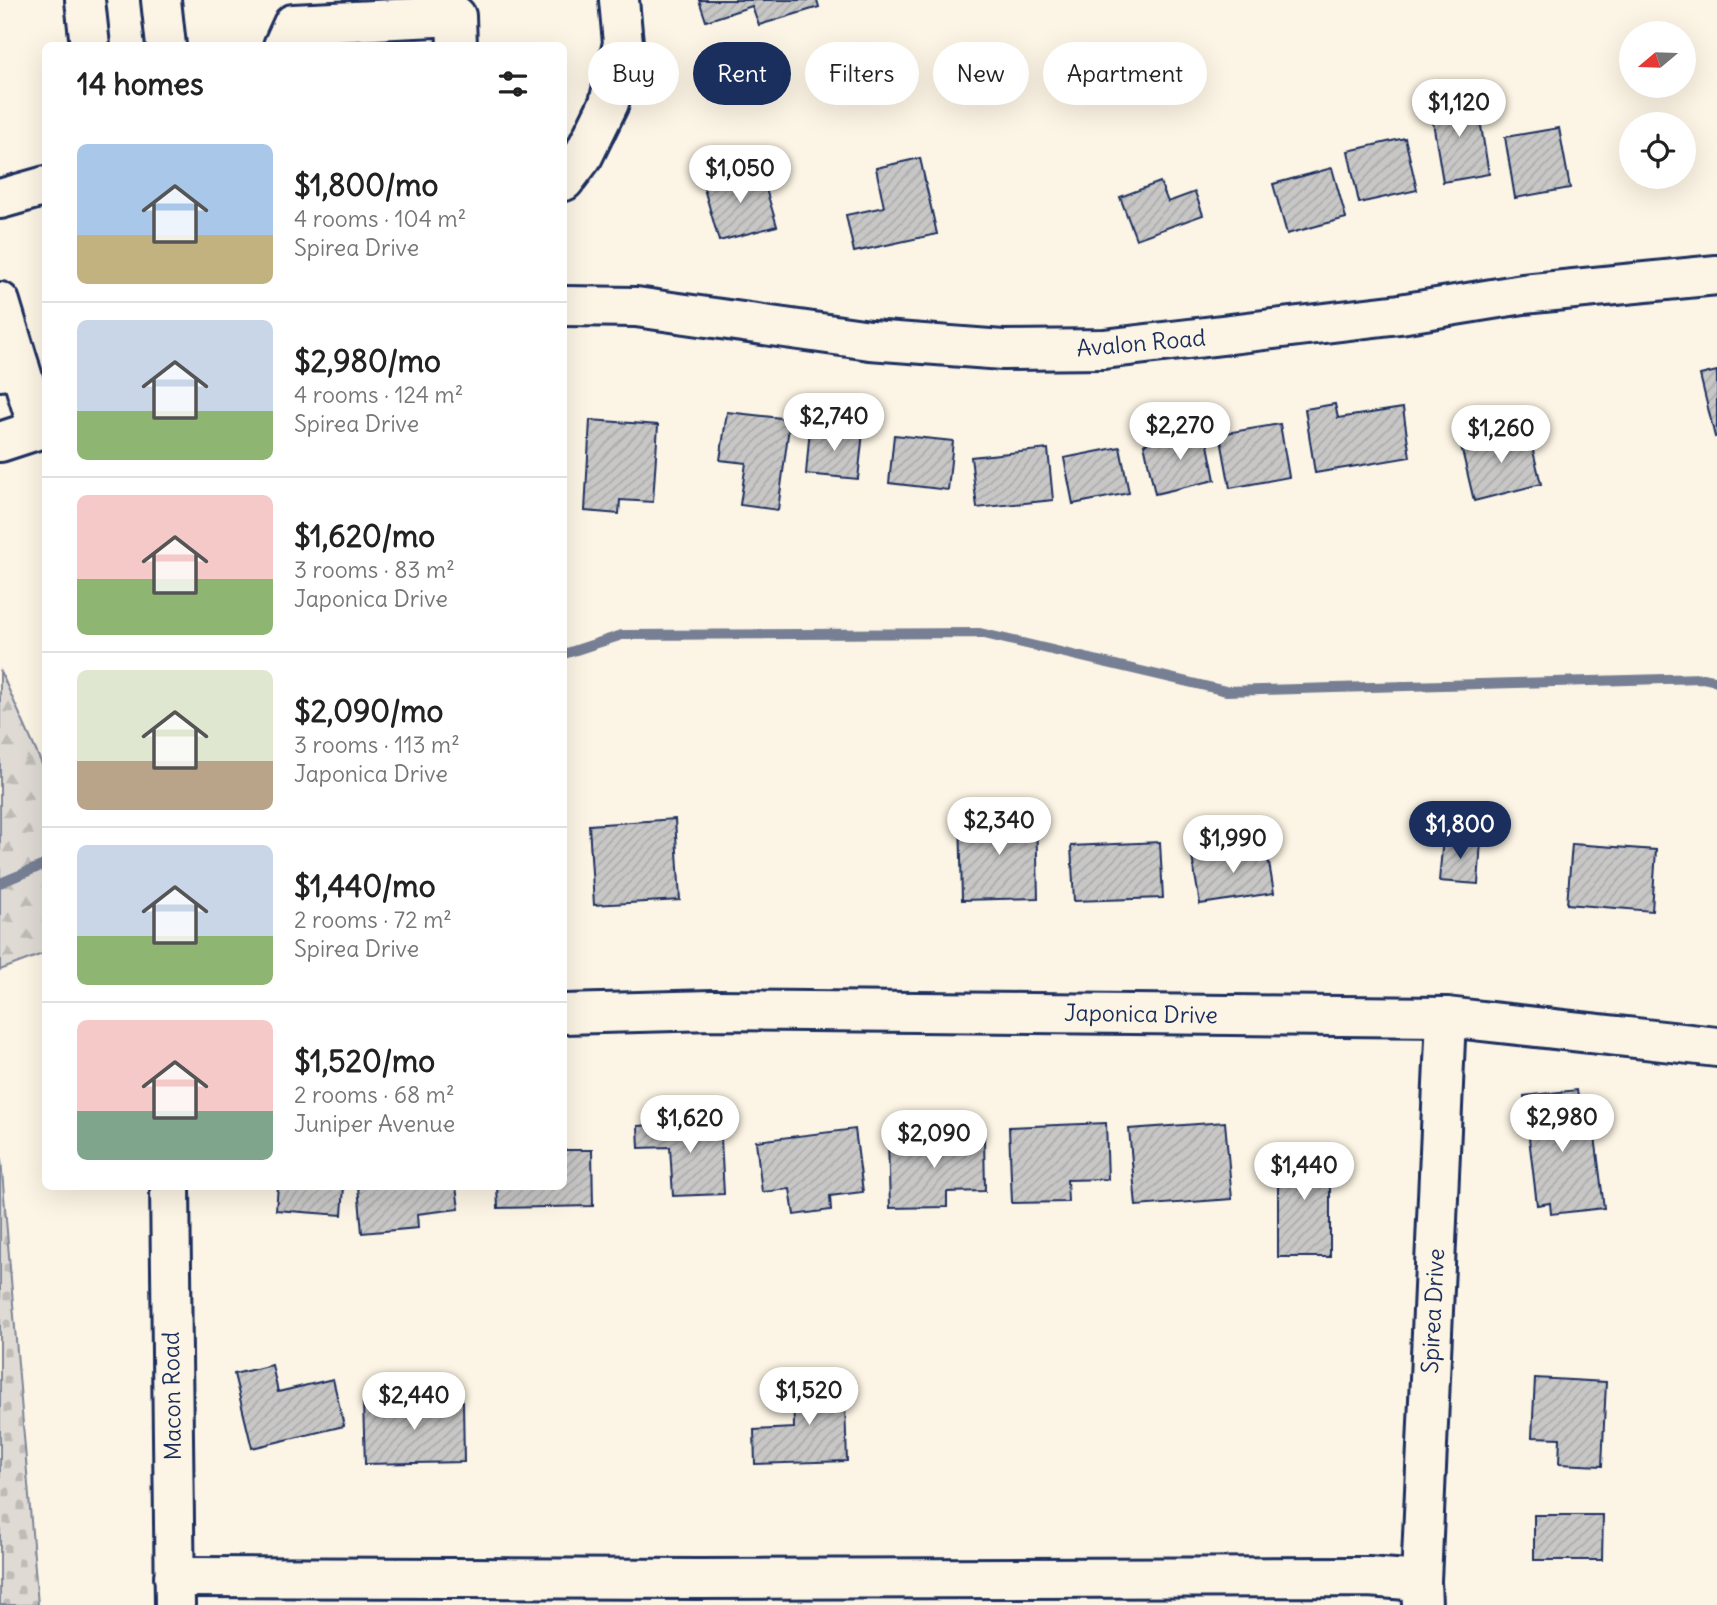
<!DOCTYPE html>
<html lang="en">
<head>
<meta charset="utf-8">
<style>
	body { margin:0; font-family:Delius,sans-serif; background:#f2f2f2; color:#222; height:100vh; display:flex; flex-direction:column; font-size:26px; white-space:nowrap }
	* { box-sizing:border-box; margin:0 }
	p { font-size:23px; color:#767676 }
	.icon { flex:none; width:38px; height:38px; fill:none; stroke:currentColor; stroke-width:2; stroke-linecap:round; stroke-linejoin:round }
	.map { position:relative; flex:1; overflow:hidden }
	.side { position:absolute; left:42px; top:42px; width:525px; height:1148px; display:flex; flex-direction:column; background:#fff; border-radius:10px; box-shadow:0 7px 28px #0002 }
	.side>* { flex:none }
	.banner { position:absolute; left:588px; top:42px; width:665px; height:63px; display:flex; gap:14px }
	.needle { width:46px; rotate:251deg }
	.controls { position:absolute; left:1619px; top:21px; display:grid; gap:14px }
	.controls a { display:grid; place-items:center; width:77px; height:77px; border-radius:50%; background:#fff; box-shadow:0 7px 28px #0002; font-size:35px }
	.price { position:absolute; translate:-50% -60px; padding:0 16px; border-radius:24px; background:#fff; color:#222; font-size:23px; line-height:46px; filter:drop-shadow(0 2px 4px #0008) }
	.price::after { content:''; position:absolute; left:50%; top:42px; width:21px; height:16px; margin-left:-10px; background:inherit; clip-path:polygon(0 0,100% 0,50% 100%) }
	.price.on { background:#1b2f5e; color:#fff }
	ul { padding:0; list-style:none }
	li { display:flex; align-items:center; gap:21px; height:175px; padding:0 35px }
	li+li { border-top:2px solid #e0e0e0 }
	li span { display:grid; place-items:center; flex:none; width:196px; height:140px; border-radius:10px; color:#555 }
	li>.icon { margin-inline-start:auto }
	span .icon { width:84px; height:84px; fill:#fffc; stroke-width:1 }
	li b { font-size:30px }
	h2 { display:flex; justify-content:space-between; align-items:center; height:84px; padding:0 35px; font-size:30px }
	.chip { padding:0 24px; border-radius:32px; background:#fff; box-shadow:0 7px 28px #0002; font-size:24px; line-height:63px }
	.chip.on { background:#1b2f5e; color:#fff }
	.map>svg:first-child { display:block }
	.forest { fill:url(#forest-firs); stroke:#7d8599; stroke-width:2 }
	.cemetery { fill:url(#cemetery-stones); stroke:#7d8599; stroke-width:2 }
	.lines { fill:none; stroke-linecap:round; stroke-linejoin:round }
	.stream { stroke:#767f94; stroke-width:10 }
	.building { fill:url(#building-hatch); stroke:#1b2f5e; stroke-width:2 }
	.minor-casing { stroke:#1b2f5e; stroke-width:44 }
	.major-casing { stroke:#1b2f5e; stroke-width:44 }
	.minor { stroke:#fcf5e5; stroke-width:38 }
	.major { stroke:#fcf5e5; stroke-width:38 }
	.labels { text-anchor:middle; stroke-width:5; stroke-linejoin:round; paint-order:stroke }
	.street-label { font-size:23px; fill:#1b2f5e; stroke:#fcf5e5 }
</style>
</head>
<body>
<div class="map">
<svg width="1717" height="1605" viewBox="0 0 1717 1605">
	<defs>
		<pattern id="forest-firs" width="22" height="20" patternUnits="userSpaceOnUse" patternTransform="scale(1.75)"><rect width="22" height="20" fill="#dfdbd4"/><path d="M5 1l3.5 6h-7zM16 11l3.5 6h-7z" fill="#bfbcb8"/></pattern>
		<pattern id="cemetery-stones" width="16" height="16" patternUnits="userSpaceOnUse" patternTransform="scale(1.75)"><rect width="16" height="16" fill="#dfdbd4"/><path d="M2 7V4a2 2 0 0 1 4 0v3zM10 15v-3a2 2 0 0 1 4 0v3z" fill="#bfbcb8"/></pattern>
		<pattern id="building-hatch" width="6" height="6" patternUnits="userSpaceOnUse" patternTransform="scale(1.75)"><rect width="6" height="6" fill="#c8c7c6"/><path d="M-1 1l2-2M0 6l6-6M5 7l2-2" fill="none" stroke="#ababac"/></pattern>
	</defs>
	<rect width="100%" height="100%" fill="#fcf5e5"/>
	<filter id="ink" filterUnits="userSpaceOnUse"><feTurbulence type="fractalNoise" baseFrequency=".0143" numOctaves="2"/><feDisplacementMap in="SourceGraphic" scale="14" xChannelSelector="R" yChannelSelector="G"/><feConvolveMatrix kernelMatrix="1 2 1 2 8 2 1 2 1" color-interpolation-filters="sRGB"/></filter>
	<g filter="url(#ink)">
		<!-- forest -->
		<path class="forest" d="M0 670 45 771V953L0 970Z"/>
		<!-- cemetery -->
		<path class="cemetery" d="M0 1147 38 1605H0Z"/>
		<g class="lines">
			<!-- stream -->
			<g class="stream">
				<path d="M564 654 622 635 980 633 1226 691 1703 678 1717 681"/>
				<path d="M0 883 46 864"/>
			</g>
		</g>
		<!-- building -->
		<g class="building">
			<path d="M699 0H817L819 7 759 25 752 6 706 21Z"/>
			<path d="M375 35 376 46H332V39Z"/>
			<path d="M1476 96 1489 174 1443 182 1430 104Z"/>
			<path d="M1559 128 1570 188 1515 198 1505 137Z"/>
			<path d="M1405 138 1417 190 1359 203 1348 151Z"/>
			<path d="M920 158 937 234 854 252 846 215 884 207 876 168Z"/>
			<path d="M1332 168 1346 218 1287 234 1273 184Z"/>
			<path d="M760 169 777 226 719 241 703 185Z"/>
			<path d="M1160 182 1168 202 1195 192 1203 215 1136 239 1120 197Z"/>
			<path d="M1717 371V436L1715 437 1700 375Z"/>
			<path d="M1335 404 1338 418 1403 408 1410 457 1315 473 1305 409Z"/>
			<path d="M727 412 790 419 778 510 740 505 746 463 720 460Z"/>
			<path d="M590 420 658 425 653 502 620 500 619 514 585 511Z"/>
			<path d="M1280 424 1289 477 1230 488 1220 434Z"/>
			<path d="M810 427 863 432 858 479 806 474Z"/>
			<path d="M1205 430 1215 480 1155 494 1144 444Z"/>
			<path d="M1528 430 1541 484 1474 501 1461 446Z"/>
			<path d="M894 435 953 441 948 490 889 483Z"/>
			<path d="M1120 447 1129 493 1073 504 1064 458Z"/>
			<path d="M1048 449 1053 500 977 508 971 457Z"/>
			<path d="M1036 814 1038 898 962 900 960 815Z"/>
			<path d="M675 819 680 900 594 905 589 825Z"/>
			<path d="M1443 838 1481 841 1478 884 1439 881Z"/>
			<path d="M1160 842 1163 898 1074 901 1071 846Z"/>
			<path d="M1572 844 1656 850 1652 911 1567 904Z"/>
			<path d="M1266 845 1274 893 1200 904 1192 857Z"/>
			<path d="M1577 1090 1583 1137 1595 1136 1604 1208 1551 1214 1550 1203 1537 1205 1524 1096Z"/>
			<path d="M720 1121 724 1194 673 1196 670 1147 639 1148 638 1126Z"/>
			<path d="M1225 1122 1232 1199 1136 1206 1129 1129Z"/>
			<path d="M1106 1123 1108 1179 1067 1180 1068 1202 1012 1203 1009 1127Z"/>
			<path d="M855 1129 863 1192 830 1196 831 1210 794 1215 790 1189 762 1192 756 1141Z"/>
			<path d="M984 1137 985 1191 947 1192V1207L890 1208 888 1139Z"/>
			<rect x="1278" y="1148" width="52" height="109"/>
			<path d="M564 1150H592L593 1206 498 1208 497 1186H564Z"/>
			<path d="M278 1186H344L342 1215 276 1210Z"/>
			<path d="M358 1186H456L459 1209 417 1214 418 1228 362 1233Z"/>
			<path d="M272 1365 278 1392 333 1379 344 1426 252 1448 234 1374Z"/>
			<path d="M1535 1378 1606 1382 1602 1466 1559 1464 1560 1438 1532 1437Z"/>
			<path d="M844 1379 847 1461 755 1464 754 1430 794 1428 793 1381Z"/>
			<path d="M463 1401 464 1462 365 1464 363 1403Z"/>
			<path d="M1534 1515H1603L1602 1560H1534Z"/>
		</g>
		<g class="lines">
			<defs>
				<g id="minor">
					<path d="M85 0 90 46"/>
					<path d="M283 46 293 24 456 16 457 46"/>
					<path d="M564 181 583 156 609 103 623 43 619 0"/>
					<path d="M0 199 46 186"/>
					<path d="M0 302 19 365"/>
					<path d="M564 306 636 307 870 340 1003 350 1104 349 1400 314 1523 294 1717 275"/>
					<path d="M0 371 19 365 38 428"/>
					<path d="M0 442 46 427"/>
					<path d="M564 1014 713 1010 1446 1017 1717 1047"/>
					<path d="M174 1577 699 1579 1368 1577 1421 1581"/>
					<path d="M1422 1605 1421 1581 1446 1017"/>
				</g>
				<g id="major">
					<path d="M161 0 166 46"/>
					<path d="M170 1186 175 1605"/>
				</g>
			</defs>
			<!-- minor casing -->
			<use href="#minor" class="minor-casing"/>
			<!-- major casing -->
			<use href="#major" class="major-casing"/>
			<!-- minor -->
			<use href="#minor" class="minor"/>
			<!-- major -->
			<use href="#major" class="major"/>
		</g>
	</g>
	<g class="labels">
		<!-- street labels -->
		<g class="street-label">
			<text transform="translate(1141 343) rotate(-5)" y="8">Avalon Road</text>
			<text transform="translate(1141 1014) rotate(1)" y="8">Japonica Drive</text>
			<text transform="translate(1433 1311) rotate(-87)" y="8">Spirea Drive</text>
			<text transform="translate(172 1396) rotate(-91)" y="8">Macon Road</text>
		</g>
	</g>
</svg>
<div class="controls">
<a><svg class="needle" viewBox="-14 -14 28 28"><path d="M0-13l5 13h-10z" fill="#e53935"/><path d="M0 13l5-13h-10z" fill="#767676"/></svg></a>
<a><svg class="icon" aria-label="locate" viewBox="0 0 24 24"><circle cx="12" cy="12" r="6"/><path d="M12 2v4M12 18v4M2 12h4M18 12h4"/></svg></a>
</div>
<b class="price" style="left:1459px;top:139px">$1,120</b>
<b class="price" style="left:740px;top:205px">$1,050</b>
<b class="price" style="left:834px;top:453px">$2,740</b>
<b class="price" style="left:1180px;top:462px">$2,270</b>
<b class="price" style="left:1501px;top:465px">$1,260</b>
<b class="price" style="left:999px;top:857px">$2,340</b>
<b class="price on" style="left:1460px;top:861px">$1,800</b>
<b class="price" style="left:1233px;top:875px">$1,990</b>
<b class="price" style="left:1562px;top:1154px">$2,980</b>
<b class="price" style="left:690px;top:1155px">$1,620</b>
<b class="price" style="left:934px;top:1170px">$2,090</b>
<b class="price" style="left:1304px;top:1202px">$1,440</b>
<b class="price" style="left:809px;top:1427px">$1,520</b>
<b class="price" style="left:414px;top:1432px">$2,440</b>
<div class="banner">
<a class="chip">Buy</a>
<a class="chip on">Rent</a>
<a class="chip">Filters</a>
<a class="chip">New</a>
<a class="chip">Apartment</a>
</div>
<section class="side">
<h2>14 homes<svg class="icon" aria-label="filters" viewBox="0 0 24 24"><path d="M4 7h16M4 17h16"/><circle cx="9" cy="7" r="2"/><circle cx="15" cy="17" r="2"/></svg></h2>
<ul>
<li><span style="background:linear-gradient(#a9c7e8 65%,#c2b280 0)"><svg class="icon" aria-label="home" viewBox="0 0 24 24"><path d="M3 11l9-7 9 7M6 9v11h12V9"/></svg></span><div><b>$1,800/mo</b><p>4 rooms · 104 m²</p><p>Spirea Drive</p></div></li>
<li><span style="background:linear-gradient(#c9d6e8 65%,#8fb573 0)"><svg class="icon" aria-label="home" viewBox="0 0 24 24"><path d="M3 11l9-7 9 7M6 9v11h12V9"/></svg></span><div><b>$2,980/mo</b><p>4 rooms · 124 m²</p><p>Spirea Drive</p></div></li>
<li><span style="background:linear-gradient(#f6c9c9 60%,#8fb573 0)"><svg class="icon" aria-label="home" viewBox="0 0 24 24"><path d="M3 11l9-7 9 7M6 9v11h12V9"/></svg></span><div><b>$1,620/mo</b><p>3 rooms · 83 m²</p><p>Japonica Drive</p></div></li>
<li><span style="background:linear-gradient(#dfe7d0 65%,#b9a48a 0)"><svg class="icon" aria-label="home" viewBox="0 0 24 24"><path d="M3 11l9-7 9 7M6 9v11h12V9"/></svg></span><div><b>$2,090/mo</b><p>3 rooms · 113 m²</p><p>Japonica Drive</p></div></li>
<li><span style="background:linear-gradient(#c9d6e8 65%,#8fb573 0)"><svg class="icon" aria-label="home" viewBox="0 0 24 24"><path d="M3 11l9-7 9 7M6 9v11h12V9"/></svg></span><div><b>$1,440/mo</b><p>2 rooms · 72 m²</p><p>Spirea Drive</p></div></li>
<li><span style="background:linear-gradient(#f6c9c9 65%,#7fa58c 0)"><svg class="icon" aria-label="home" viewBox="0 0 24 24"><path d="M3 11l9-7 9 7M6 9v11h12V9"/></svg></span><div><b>$1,520/mo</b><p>2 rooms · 68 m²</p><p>Juniper Avenue</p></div></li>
</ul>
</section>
</div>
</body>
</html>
